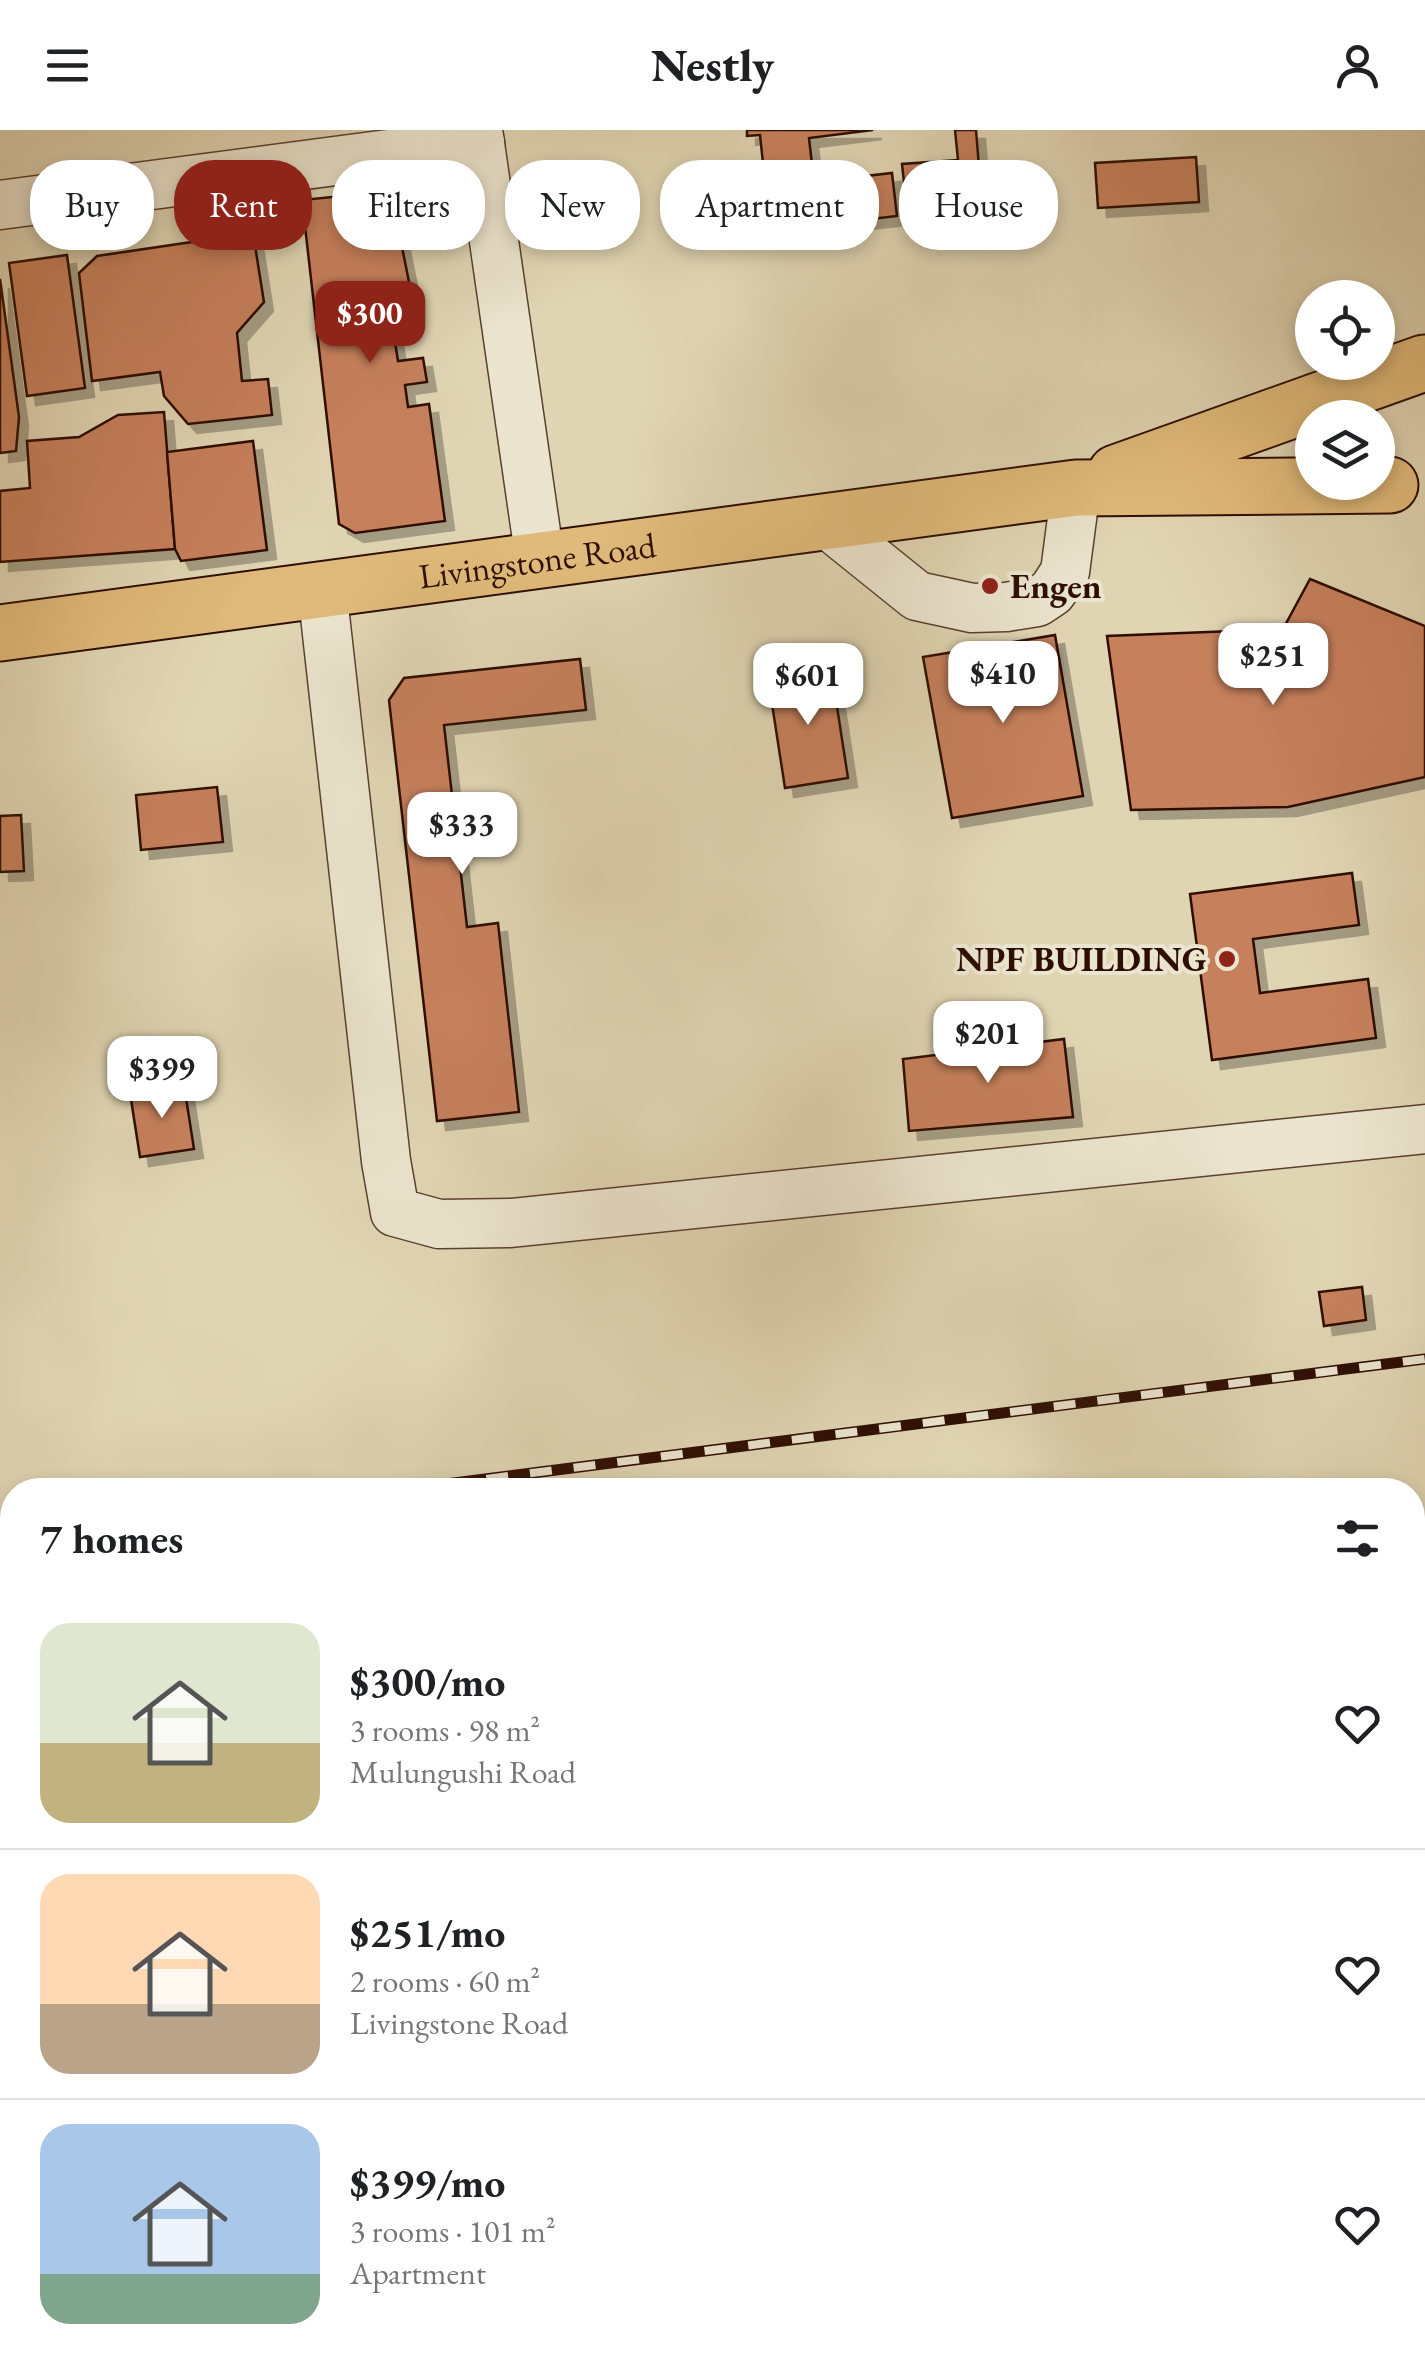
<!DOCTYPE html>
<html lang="en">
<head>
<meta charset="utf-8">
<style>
	body { margin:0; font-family:"EB Garamond",serif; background:#f2f2f2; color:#202124; height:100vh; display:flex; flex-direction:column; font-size:38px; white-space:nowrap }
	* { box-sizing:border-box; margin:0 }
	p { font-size:32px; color:#757577 }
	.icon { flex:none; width:55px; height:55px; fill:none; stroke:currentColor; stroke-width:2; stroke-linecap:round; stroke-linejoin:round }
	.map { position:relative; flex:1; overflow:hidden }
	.drawer { position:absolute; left:0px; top:1348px; width:1425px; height:892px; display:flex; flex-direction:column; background:#fff; border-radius:40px 40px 0 0; box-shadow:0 5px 15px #0003 }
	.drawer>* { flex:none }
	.banner { position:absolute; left:30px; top:30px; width:1365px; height:90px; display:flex; gap:20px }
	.tools { position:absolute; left:1295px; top:150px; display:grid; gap:20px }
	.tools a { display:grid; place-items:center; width:100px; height:100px; border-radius:50%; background:#fff; box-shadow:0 5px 15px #0003; font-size:50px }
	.price { position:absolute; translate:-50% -85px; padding:0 22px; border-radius:20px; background:#fff; color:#222; font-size:32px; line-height:65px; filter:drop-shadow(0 2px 5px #0008) }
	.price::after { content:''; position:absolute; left:50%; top:60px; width:30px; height:22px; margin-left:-15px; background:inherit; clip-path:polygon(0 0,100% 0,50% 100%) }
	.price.selected { background:#8f2418; color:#fff }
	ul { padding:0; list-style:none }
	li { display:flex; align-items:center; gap:30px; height:250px; padding:0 40px }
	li+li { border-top:2px solid #e0e0e0 }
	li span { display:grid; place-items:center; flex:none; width:280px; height:200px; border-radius:30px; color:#555 }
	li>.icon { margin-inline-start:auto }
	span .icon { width:120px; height:120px; fill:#fffc; stroke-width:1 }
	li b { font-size:42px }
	h2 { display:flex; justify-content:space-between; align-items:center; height:120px; padding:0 40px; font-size:42px }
	.tag { padding:0 35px; border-radius:40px; background:#fff; box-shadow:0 5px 15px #0003; font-size:35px; line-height:90px }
	.tag.selected { background:#8f2418; color:#fff }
	header { display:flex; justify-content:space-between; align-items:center; height:130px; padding:0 40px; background:#fff; font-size:45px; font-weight:800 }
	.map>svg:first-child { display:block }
	.building { fill:#c6805c; stroke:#2e0e03; stroke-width:2.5; filter:url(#shadow) }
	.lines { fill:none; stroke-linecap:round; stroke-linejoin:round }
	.minor-casing { stroke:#5a402f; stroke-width:51 }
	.major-casing { stroke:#2e0e03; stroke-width:59 }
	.highway-casing { stroke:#2e0e03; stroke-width:59 }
	.minor { stroke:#ebe4ce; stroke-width:48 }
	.major { stroke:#e0ba7a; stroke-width:55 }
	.highway { stroke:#e0ba7a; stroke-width:55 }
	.rail-casing { stroke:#2e0e03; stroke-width:11 }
	.rail { stroke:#ebe4ce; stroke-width:8; stroke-dasharray:22; stroke-linecap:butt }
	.poi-dot { fill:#8f2418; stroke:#ebe4ce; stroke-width:4 }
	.labels { text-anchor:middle; stroke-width:8; stroke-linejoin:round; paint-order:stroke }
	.street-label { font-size:35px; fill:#2e0e03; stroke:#ebe4ce }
	.poi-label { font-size:35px; font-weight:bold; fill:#2e0e03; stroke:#ebe4ce; text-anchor:start }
</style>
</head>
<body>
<header><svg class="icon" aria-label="menu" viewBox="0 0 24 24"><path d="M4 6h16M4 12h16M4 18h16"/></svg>Nestly<svg class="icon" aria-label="person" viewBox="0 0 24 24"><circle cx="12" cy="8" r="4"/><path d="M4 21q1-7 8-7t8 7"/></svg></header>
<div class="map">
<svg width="1425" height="2238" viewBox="0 0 1425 2238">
	<defs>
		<filter id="shadow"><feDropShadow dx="9" dy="9" stdDeviation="0" flood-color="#0004"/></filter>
	</defs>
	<rect width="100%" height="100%" fill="#e0d5b3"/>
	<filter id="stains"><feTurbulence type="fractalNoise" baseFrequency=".002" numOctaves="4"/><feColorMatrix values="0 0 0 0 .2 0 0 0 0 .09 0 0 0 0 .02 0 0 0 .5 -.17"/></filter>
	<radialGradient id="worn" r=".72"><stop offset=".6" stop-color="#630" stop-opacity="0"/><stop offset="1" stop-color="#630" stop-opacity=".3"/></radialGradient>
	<!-- building -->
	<g class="building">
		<path d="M747 0H873L809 8 814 52 892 43 897 86 692 110 688 70 766 61 760 5 747 6Z"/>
		<path d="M955 0H976L979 37 1014 33 1017 58 906 71 902 34 958 30Z"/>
		<path d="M1196 27 1199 72 1098 78 1095 33Z"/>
		<path d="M381 62 394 77 415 182 394 206 398 231 423 228 427 252 405 255 408 277 429 274 445 391 355 403 339 394 302 70Z"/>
		<path d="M253 103 264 172 237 203 242 251 268 249 272 285 188 294 164 266 160 242 92 251 79 143 97 126Z"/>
		<path d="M67 125 85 258 27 266 9 133Z"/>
		<path d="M0 149 19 287 16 321 0 323Z"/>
		<path d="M164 282 175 419 0 432V361L30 358 27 311 79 307 118 285Z"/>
		<path d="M253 311 267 420 181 431 175 419 167 322Z"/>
		<path d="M1310 449 1425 496V647L1288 677 1131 680 1107 506 1283 499Z"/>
		<path d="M1055 505 1083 666 952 688 923 527Z"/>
		<path d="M580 529 586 580 444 595 467 797 498 793 519 982 437 991 389 570 404 548Z"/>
		<path d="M831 538 848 648 785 658 768 548Z"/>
		<path d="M217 657 223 712 141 720 136 665Z"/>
		<path d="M21 685 24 741 0 742V686Z"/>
		<path d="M1352 743 1359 795 1253 809 1260 863 1368 849 1376 908 1212 930 1190 764Z"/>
		<path d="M1064 909 1073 987 909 1001 903 929Z"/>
		<path d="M184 955 194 1019 140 1027 130 963Z"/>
		<path d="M1362 1157 1366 1190 1324 1196 1319 1162Z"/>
	</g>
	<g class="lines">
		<defs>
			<g id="minor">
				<path d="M478 0 540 430"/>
				<path d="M0 75 480 12"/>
				<path d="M825 392 917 466 972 478 1006 477 1037 472 1052 462 1065 442 1076 358"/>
				<path d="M322 459 386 1031 395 1082 439 1094 511 1093 1425 999"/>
			</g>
			<g id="major">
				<path d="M1412 2180 1425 2178"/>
				<path d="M993 2238 1069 2228"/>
			</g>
			<g id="highway">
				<path d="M1116 343 1424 233"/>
				<path id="s1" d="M0 503 1076 358 1390 355"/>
			</g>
		</defs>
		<!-- minor casing -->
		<use href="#minor" class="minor-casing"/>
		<!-- major casing -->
		<use href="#major" class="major-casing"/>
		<!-- highway casing -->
		<use href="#highway" class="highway-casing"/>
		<!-- minor -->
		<use href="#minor" class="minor"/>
		<!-- major -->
		<use href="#major" class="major"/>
		<!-- highway -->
		<use href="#highway" class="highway"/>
		<defs>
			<g id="rail">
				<path d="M399 1360 1425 1229"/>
				<path d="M0 1411 12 1409"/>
			</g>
		</defs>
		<!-- rail casing -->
		<use href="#rail" class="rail-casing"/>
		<!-- rail -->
		<use href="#rail" class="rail"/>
	</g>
	<!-- markers -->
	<g class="poi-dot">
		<circle cx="990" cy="456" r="10"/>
		<circle cx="1227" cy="829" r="10"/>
	</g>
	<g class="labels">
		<!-- street labels -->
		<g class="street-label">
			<text dy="12" stroke="none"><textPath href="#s1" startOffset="542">Livingstone Road</textPath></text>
		</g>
		<!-- poi labels -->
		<g class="poi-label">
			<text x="1010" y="468">Engen</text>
			<text x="1207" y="841" text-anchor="end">NPF BUILDING</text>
		</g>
	</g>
	<rect width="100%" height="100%" filter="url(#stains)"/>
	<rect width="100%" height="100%" fill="url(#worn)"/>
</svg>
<div class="tools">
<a><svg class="icon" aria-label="locate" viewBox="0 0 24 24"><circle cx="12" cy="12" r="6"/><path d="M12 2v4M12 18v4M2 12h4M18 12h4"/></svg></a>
<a><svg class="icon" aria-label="layers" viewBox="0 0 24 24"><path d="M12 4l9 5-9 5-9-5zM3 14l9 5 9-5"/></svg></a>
</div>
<b class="price selected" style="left:370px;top:236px">$300</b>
<b class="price" style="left:1273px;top:578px">$251</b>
<b class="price" style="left:1003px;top:596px">$410</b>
<b class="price" style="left:808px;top:598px">$601</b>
<b class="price" style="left:462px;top:747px">$333</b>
<b class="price" style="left:988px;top:956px">$201</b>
<b class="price" style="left:162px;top:991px">$399</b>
<div class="banner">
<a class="tag">Buy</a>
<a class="tag selected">Rent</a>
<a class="tag">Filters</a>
<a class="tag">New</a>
<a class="tag">Apartment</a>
<a class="tag">House</a>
</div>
<section class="drawer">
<h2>7 homes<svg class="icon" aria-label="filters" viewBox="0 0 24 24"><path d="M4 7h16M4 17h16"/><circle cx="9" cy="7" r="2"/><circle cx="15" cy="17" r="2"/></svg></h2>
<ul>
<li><span style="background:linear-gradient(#dfe7d0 60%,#c2b280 0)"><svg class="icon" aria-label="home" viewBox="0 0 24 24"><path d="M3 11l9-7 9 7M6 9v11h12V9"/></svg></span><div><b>$300/mo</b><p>3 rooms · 98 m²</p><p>Mulungushi Road</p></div><svg class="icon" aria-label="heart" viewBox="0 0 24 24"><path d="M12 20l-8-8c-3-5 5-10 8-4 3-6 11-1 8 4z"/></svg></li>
<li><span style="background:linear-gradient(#ffd9b3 65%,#b9a48a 0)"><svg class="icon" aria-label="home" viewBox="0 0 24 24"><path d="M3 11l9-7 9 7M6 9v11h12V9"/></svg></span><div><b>$251/mo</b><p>2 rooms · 60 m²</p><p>Livingstone Road</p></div><svg class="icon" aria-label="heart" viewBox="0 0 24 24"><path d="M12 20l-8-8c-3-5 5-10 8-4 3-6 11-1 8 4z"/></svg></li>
<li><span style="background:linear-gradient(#a9c7e8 75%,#7fa58c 0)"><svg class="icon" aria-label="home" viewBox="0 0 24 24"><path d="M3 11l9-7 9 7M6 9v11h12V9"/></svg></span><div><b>$399/mo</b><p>3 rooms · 101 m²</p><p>Apartment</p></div><svg class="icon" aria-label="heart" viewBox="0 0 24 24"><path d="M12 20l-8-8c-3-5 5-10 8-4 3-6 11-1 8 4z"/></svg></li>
</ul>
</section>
</div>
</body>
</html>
